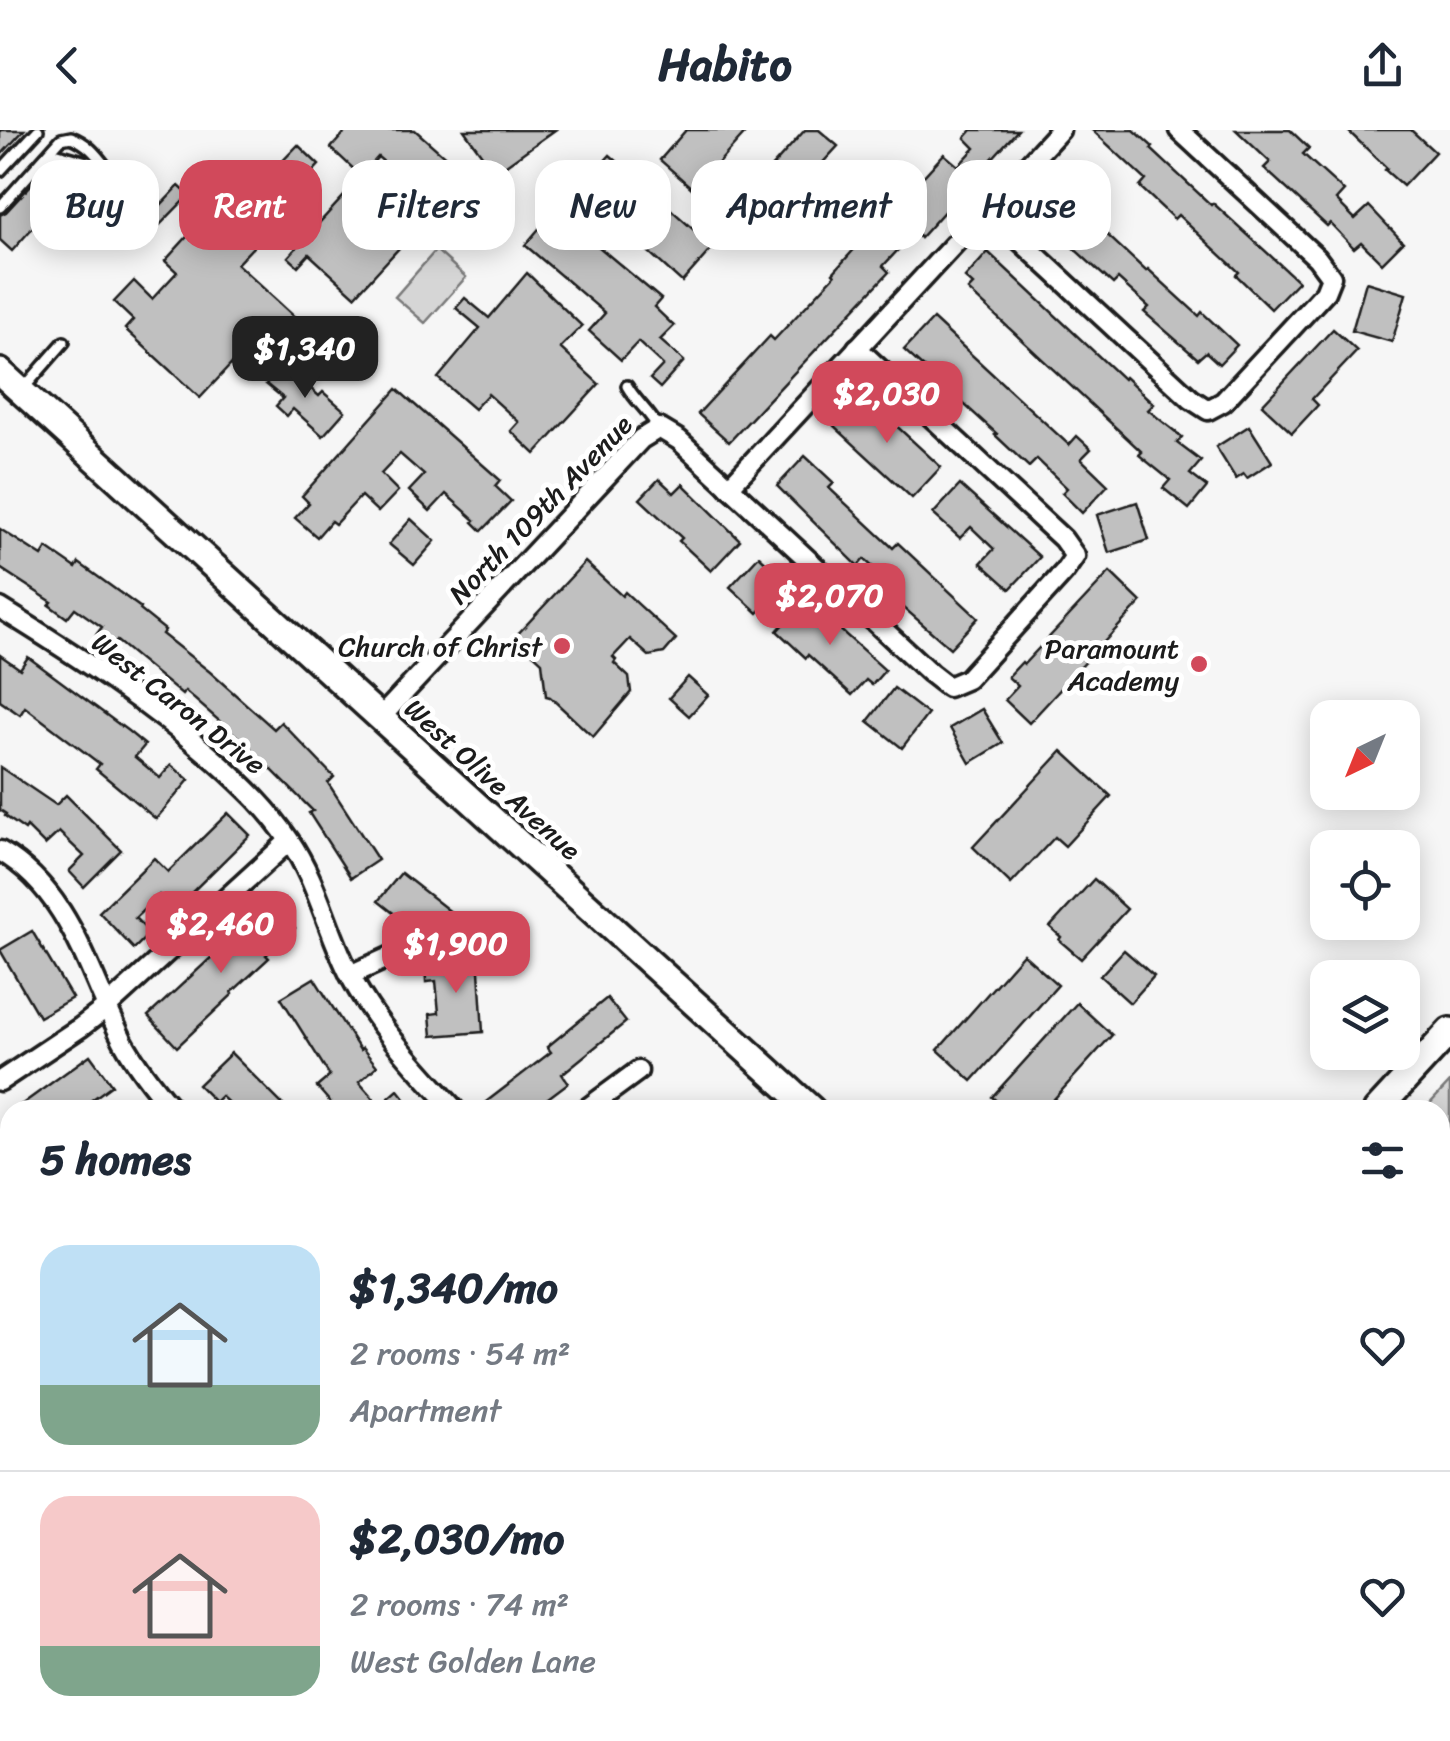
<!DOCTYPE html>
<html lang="en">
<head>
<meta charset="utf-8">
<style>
	body { margin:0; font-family:Sriracha,sans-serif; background:#f6f6f7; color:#1f2937; height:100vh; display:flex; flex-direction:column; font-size:38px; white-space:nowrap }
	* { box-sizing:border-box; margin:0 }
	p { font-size:32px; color:#747a83 }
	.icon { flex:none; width:55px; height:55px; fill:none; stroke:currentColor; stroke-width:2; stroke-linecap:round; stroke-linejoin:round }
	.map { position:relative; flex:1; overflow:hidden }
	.side { position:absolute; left:0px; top:970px; width:1450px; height:642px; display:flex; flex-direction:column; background:#fff; border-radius:30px 30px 0 0; box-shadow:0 5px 25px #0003 }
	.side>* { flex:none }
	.guide { position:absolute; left:30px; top:30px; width:1390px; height:90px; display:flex; gap:20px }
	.needle { width:65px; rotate:223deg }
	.fabs { position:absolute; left:1310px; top:570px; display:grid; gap:20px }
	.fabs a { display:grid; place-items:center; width:110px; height:110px; border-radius:20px; background:#fff; box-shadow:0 5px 25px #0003; font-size:50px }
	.price { position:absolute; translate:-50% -85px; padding:0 22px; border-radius:20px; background:#d1495b; color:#fff; font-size:32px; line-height:65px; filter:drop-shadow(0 2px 5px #0008) }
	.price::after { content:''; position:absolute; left:50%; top:60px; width:30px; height:22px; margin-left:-15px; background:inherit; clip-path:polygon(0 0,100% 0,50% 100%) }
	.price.selected { background:#222; color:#fff }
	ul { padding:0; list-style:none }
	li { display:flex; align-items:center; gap:30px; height:250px; padding:0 40px }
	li+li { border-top:2px solid #e0e1e3 }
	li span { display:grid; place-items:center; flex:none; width:280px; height:200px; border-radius:30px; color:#555 }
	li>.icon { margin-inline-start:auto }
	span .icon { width:120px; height:120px; fill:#fffc; stroke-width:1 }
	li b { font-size:42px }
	h2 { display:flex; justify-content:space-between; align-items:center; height:120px; padding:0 40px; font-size:42px }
	.chip { padding:0 35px; border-radius:30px; background:#fff; box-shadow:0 5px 25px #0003; font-size:35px; line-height:90px }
	.chip.selected { background:#d1495b; color:#fff }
	header { display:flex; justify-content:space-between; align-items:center; height:130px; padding:0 40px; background:#fff; font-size:45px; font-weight:700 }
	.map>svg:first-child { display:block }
	.green { fill:#d6d6d6; stroke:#797979; stroke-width:2.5 }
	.building { fill:#c0c0c0; stroke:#1c1c1c; stroke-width:2.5 }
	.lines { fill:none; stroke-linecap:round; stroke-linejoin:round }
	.lane-casing { stroke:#1c1c1c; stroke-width:16 }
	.street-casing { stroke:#1c1c1c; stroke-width:25 }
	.secondary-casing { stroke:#1c1c1c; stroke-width:32 }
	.lane { stroke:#fff; stroke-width:9 }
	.street { stroke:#fff; stroke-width:18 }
	.secondary { stroke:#fff; stroke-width:25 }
	.poi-dot { fill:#d1495b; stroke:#fff; stroke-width:4 }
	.labels { text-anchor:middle; stroke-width:10; stroke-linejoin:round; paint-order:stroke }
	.street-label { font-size:28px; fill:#1c1c1c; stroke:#fff }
	.poi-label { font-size:28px; fill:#1c1c1c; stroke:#fff; text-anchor:end }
</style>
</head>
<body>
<header><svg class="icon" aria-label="back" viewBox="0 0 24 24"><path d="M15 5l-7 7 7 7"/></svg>Habito<svg class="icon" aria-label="share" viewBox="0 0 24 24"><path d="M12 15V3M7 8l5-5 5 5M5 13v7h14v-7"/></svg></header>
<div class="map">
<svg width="1450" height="1611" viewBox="0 0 1450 1611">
	<rect width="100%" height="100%" fill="#f6f6f6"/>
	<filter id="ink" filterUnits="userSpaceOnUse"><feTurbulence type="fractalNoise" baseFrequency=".01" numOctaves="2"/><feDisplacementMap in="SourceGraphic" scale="20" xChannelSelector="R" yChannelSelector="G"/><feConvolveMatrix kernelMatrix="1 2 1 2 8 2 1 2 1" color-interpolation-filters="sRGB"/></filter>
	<g filter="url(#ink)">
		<!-- green -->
		<g class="green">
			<path d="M436 120 466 147 425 193 395 167Z"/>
			<path d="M1450 952V1514L1440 1505V980H1424Z"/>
			<path d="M10 1314V1602L148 1603 136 1611H0V1321Z"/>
			<path d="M1440 1600 1450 1611H1369L1372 1603 1440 1602Z"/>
		</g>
		<!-- building -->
		<g class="building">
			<path d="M0 0H24L0 26Z"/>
			<path d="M347 0H415L458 38 416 85 423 92 355 166 309 124 298 136 288 127 355 54 375 71 399 45 378 27 361 46 331 18Z"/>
			<path d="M464 0H555L495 43Z"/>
			<path d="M686 0H748L694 60 660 30Z"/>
			<path d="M805 0H819L838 16 770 90 754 76 750 81 740 72Z"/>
			<path d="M972 0H1018L920 108 915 102 883 136 889 142 729 312 698 284 770 206 774 210 835 145 833 143 899 69 887 59 896 49 910 61 944 24 958 36 975 18 965 8Z"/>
			<path d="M1092 0H1134L1153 17 1151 19 1211 75 1213 73 1298 151 1271 179 1236 145 1239 142 1178 85 1174 89 1140 57 1146 50Z"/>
			<path d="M1236 0H1290L1309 18 1303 24 1344 61 1336 70 1355 89 1369 76 1403 112 1382 133 1361 112 1354 118 1330 93 1327 96 1264 38 1270 32Z"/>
			<path d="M1347 0H1411L1435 22 1403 56 1385 40 1387 38Z"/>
			<path d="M298 15 319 35 282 75 288 80 237 134 298 190 267 224 253 211 200 268 125 199 133 190 114 172 134 151 152 169 177 142 165 131 196 97 201 101 229 71 219 62 228 52 251 72 277 43 274 40Z"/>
			<path d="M610 25 713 117 682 152 579 59Z"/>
			<path d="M1066 52 1095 79 1088 87 1146 141 1148 139 1199 186 1202 182 1237 215 1219 234 1206 222 1198 229 1144 182 1149 177 1118 149 1113 154 1036 84Z"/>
			<path d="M33 53 45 64 48 61 58 69 12 121 0 110V85L6 82Z"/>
			<path d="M179 56 189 65 149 106 140 97Z"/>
			<path d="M555 80 661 169 654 177 674 196 660 210 684 231 660 258 650 249 663 235 638 212 621 230 589 201 605 183 525 115Z"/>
			<path d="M988 122 1123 249 1125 247 1154 274 1148 280 1182 307 1177 313 1201 331 1190 344 1207 357 1189 379 1163 358 1170 350 1139 325 1142 322 968 160 973 155 965 148Z"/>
			<path d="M527 143 582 196 560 218 599 254 535 324 511 301 519 292 488 264 474 279 438 248 480 198 456 178 465 168 489 188Z"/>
			<path d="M1366 152 1406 164 1392 212 1352 201Z"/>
			<path d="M933 189 1069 315 1077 306 1091 319 1081 329 1108 355 1082 383 1062 363 1067 358 1037 329 1029 337 995 305 997 304 904 220Z"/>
			<path d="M1333 199 1357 221 1312 269 1318 275 1292 303 1262 275Z"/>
			<path d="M283 234 319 266 323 262 345 281 323 306 293 279 287 286 276 276 283 268 266 254Z"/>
			<path d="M397 259 500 350 495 356 511 371 482 401 473 392 475 390 446 364 430 381 409 361 424 345 400 324 381 344 398 361 378 382 361 366 335 394 331 391 317 407 295 388 309 373 302 366Z"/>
			<path d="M863 265 941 337 912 368 834 296Z"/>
			<path d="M1249 296 1272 332 1247 348 1244 344 1236 349 1216 317Z"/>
			<path d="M805 326 834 353 829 358 893 418 898 413 978 488 950 518 889 465 896 458 864 429 858 436 777 356Z"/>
			<path d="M659 349 674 363 683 354 740 410 711 441 679 411 682 408 640 369Z"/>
			<path d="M960 355 1040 427 1010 459 981 433 994 419 971 397 960 408 933 384Z"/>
			<path d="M1137 372 1149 410 1109 423 1097 385Z"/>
			<path d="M411 389 435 411 414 435 389 414Z"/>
			<path d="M0 399 42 426 47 418 76 438 79 433 141 478 140 480 165 500 162 504 210 542 274 599 281 592 334 647 328 653 378 730 351 748 309 683 313 681 248 616 185 561 182 565 117 511 113 517 96 505 102 497 75 478 67 488 49 475 52 472 0 438Z"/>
			<path d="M759 426 787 452 758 483 730 457Z"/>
			<path d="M585 432 622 466 625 462 676 509 664 523 649 526 630 509 613 527 616 530 614 533 629 547 631 562 593 607 550 567 546 566 542 532 515 507Z"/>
			<path d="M1110 442 1141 472 1029 593 1005 570 1018 556 1008 547 1022 532 1024 534Z"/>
			<path d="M806 469 885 540 872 555 866 550 852 565 808 525 806 528 777 501Z"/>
			<path d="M0 525 20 539 28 527 128 601 145 615 135 627 160 648 171 635 189 650 156 689 96 639 100 634 25 577 20 585 0 571Z"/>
			<path d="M688 547 708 565 689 586 669 568Z"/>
			<path d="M894 558 928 584 902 618 868 591Z"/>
			<path d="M982 579 1003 613 970 633 950 598Z"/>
			<path d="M1062 621 1111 666 1065 716 1055 707 1011 754 973 717Z"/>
			<path d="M0 637 56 675 66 665 121 720 84 757 69 741 84 726 59 702 45 715 27 697 25 700 5 686 6 684 0 680Z"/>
			<path d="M228 683 250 705 174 780 159 765 135 788 150 803 134 819 99 782 154 728 168 742Z"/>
			<path d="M401 743 461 790 441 815 404 786 401 789 378 771Z"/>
			<path d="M1094 749 1127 779 1081 829 1059 810 1061 807 1050 797Z"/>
			<path d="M271 772 295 798 266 825 269 828 232 862 233 864 177 917 148 886Z"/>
			<path d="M32 801 72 868 39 887 0 820Z"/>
			<path d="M1124 820 1154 846 1130 873 1100 846Z"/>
			<path d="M1023 824 1058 855 972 951 938 920Z"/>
			<path d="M478 826 483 902 432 906 430 884 439 883 436 851 426 852 425 830Z"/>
			<path d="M314 848 360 920 362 918 377 936 359 952 380 976 398 960 414 980H337L317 957 330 946 281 868Z"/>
			<path d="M607 868 626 892 562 944 568 953 532 980H493L486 972 551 922 547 917Z"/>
			<path d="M1077 873 1112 905 1044 980H1006L992 967Z"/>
			<path d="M231 923 288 980H236L221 966 215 972 198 955Z"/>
			<path d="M90 925 112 955 78 980H14Z"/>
		</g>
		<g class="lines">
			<defs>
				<g id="lane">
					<path d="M49 24H58L105 37"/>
					<path d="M0 41 38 0"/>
					<path d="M0 77 61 9 71 7C95 16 102 35 119 52"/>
					<path d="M627 256C636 272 650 282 658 298"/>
					<path d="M23 259 64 212"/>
				</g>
				<g id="street">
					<path d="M986 79 1191 269 1208 280 1223 272 1325 162 1331 147 1317 128 1179 0"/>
					<path d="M729 357 1060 0"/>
					<path d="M0 478C76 525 150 573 217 632 244 656 269 680 289 710 318 752 328 804 352 849 378 898 418 939 455 980"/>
					<path d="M380 588 641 309 659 298 679 310 930 543 948 557 967 549 1064 442 1075 426 1063 409 857 218"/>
					<path d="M0 721C71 762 88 843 123 911 137 937 154 958 173 980"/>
					<path d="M350 845 394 825"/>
					<path d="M0 951 81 897 107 877 289 711"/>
					<path d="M585 980 638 941"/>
					<path d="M0 1195 10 1188"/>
					<path d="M528 1602 531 1611"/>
					<path d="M776 1602 785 1611"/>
					<path d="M324 1611 335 1602"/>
				</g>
				<g id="secondary">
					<path d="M0 242 812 980"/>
					<path d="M1377 980 1450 901"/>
					<path d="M1440 1547 1450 1556"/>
					<path d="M809 1611 816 1602"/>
				</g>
			</defs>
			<!-- lane casing -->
			<use href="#lane" class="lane-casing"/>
			<!-- street casing -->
			<use href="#street" class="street-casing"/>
			<!-- secondary casing -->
			<use href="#secondary" class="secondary-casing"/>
			<!-- lane -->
			<use href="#lane" class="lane"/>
			<!-- street -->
			<use href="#street" class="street"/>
			<!-- secondary -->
			<use href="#secondary" class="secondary"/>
		</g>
	</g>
	<!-- markers -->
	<g class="poi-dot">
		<circle cx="562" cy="516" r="10"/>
		<circle cx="1199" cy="534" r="10"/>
	</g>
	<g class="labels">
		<!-- street labels -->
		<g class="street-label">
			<text transform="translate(540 379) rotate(-46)" y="10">North 109th Avenue</text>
			<text transform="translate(179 573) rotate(38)" y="10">West Caron Drive</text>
			<text transform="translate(493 649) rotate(42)" y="10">West Olive Avenue</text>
		</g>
		<!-- poi labels -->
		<g class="poi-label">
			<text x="542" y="526">Church of Christ</text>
			<text x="1179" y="528">Paramount<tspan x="1179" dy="32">Academy</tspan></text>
		</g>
	</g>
</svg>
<div class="fabs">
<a><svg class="needle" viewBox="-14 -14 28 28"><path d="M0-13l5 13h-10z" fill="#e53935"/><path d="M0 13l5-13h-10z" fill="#747a83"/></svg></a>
<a><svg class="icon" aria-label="locate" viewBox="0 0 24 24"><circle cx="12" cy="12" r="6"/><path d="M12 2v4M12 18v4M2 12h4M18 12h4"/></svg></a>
<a><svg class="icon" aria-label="layers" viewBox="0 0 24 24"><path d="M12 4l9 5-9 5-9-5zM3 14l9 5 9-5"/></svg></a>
</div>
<b class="price selected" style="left:305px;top:271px">$1,340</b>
<b class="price" style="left:887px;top:316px">$2,030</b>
<b class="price" style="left:830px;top:518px">$2,070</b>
<b class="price" style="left:221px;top:846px">$2,460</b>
<b class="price" style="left:456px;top:866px">$1,900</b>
<div class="guide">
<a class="chip">Buy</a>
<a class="chip selected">Rent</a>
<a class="chip">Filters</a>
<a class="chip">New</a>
<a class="chip">Apartment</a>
<a class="chip">House</a>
</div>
<section class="side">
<h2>5 homes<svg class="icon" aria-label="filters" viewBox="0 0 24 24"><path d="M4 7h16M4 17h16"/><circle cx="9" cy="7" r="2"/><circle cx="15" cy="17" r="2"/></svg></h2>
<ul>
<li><span style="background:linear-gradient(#bfe0f5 70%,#7fa58c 0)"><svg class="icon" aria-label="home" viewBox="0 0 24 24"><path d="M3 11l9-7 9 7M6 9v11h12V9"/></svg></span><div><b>$1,340/mo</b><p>2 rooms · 54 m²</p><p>Apartment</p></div><svg class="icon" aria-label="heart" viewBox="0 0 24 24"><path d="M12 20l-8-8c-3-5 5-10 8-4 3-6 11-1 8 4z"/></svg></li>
<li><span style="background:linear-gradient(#f6c9c9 75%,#7fa58c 0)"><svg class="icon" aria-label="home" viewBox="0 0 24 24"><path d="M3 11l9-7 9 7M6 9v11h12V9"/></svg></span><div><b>$2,030/mo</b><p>2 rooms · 74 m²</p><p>West Golden Lane</p></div><svg class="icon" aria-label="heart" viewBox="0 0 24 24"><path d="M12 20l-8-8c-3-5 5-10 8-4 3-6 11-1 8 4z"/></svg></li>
</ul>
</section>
</div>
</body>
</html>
